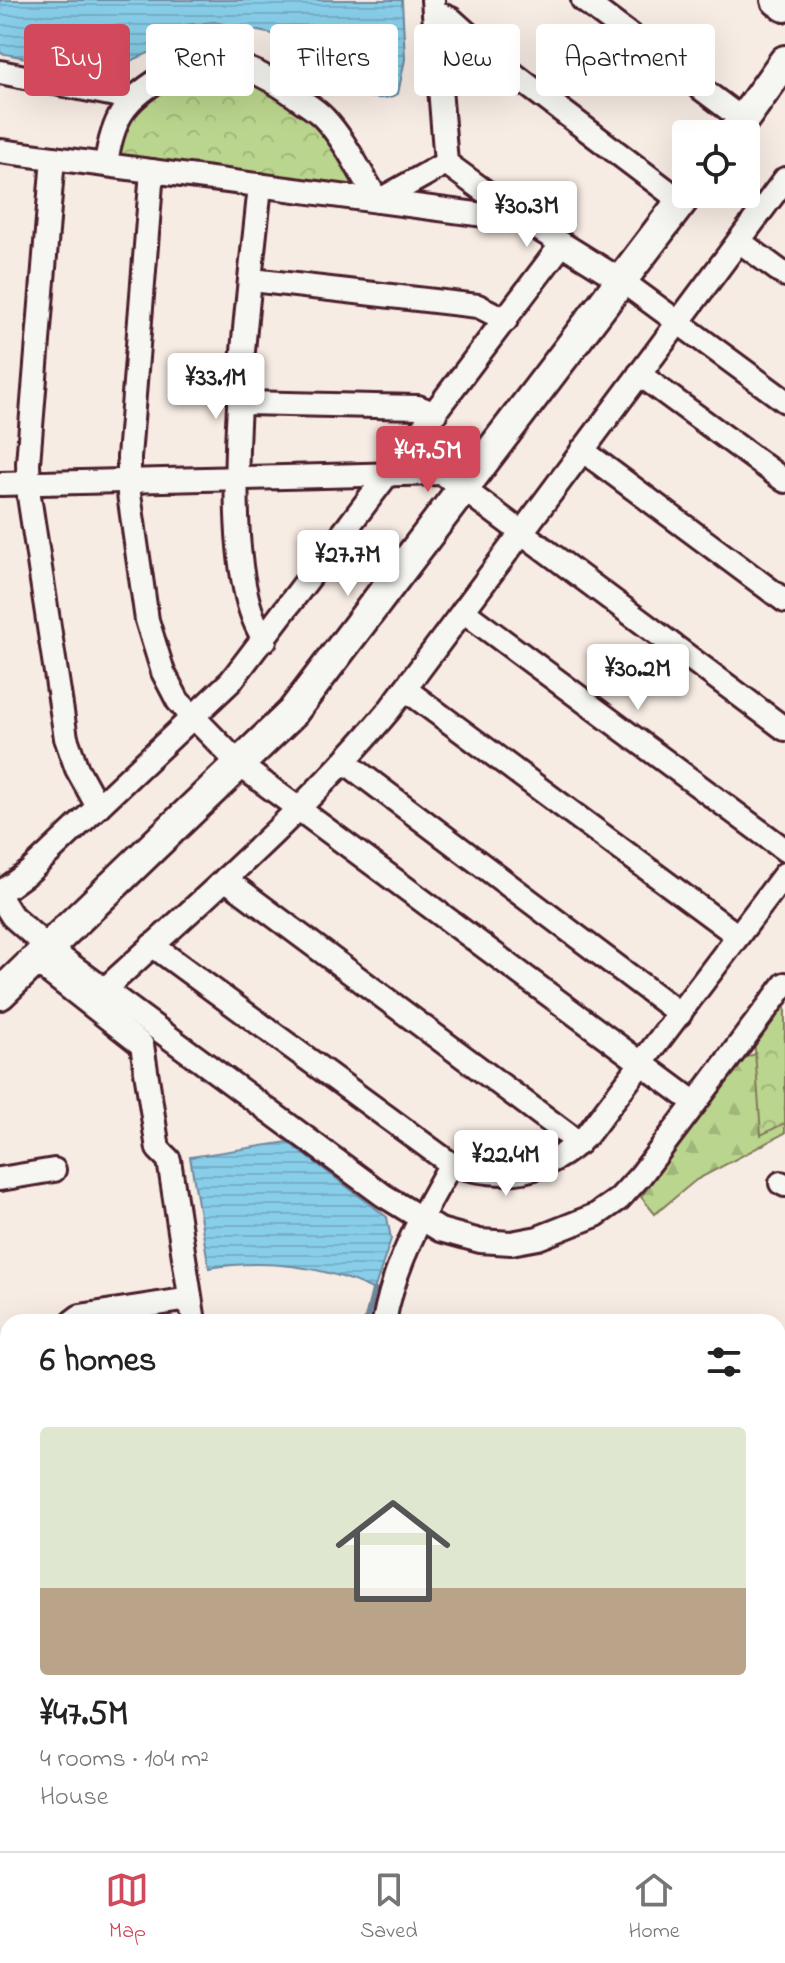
<!DOCTYPE html>
<html lang="en">
<head>
<meta charset="utf-8">
<style>
	body { margin:0; font-family:"Indie Flower",sans-serif; background:#f2f2f2; color:#222; height:100vh; display:flex; flex-direction:column; font-size:30px; white-space:nowrap }
	* { box-sizing:border-box; margin:0 }
	p { font-size:26px; color:#767676 }
	.icon { flex:none; width:44px; height:44px; fill:none; stroke:currentColor; stroke-width:2; stroke-linecap:round; stroke-linejoin:round }
	.map { position:relative; flex:1; overflow:hidden }
	.panel { position:absolute; left:0px; top:1314px; width:786px; height:538px; display:flex; flex-direction:column; background:#fff; border-radius:24px 24px 0 0; box-shadow:0 8px 32px #0002 }
	.panel>* { flex:none }
	.banner { position:absolute; left:24px; top:24px; width:738px; height:72px; display:flex; gap:16px }
	.tools { position:absolute; left:672px; top:120px; display:grid; gap:16px }
	.tools a { display:grid; place-items:center; width:88px; height:88px; border-radius:8px; background:#fff; box-shadow:0 8px 32px #0002; font-size:40px }
	.price { position:absolute; translate:-50% -68px; padding:0 18px; border-radius:8px; background:#fff; color:#222; font-size:26px; line-height:52px; filter:drop-shadow(0 2px 4px #0008) }
	.price::after { content:''; position:absolute; left:50%; top:48px; width:24px; height:18px; margin-left:-12px; background:inherit; clip-path:polygon(0 0,100% 0,50% 100%) }
	.price.on { background:#d1495b; color:#fff }
	ul { padding:0; list-style:none }
	li { display:grid; align-content:center; gap:16px; height:424px; padding:0 40px }
	li span { display:grid; place-items:center; height:248px; border-radius:8px; color:#555 }
	li>.icon { margin-inline-start:auto }
	span .icon { width:144px; height:144px; fill:#fffc; stroke-width:1 }
	li b { font-size:34px }
	h2 { display:flex; justify-content:space-between; align-items:center; height:96px; padding:0 40px; font-size:34px }
	.pill { padding:0 28px; border-radius:8px; background:#fff; box-shadow:0 8px 32px #0002; font-size:28px; line-height:72px }
	.pill.on { background:#d1495b; color:#fff }
	.tab-bar { display:flex; justify-content:space-around; align-items:center; height:112px; border-top:2px solid #e0e0e0; background:#fff; font-size:22px; color:#767676 }
	.tab-bar a { display:grid; justify-items:center; gap:4px }
	.tab-bar .on { color:#d1495b }
	.map>svg:first-child { display:block }
	.forest { fill:url(#forest-firs); stroke:#827a5c; stroke-width:2 }
	.park { fill:url(#park-crowns); stroke:#827a5c; stroke-width:2 }
	.water { fill:url(#water-rules); stroke:#6f889d; stroke-width:2 }
	.lines { fill:none; stroke-linecap:round; stroke-linejoin:round }
	.stream { stroke:#6f889d; stroke-width:6 }
	.river { stroke:#88cee9; stroke-width:36 }
	.street-casing { stroke:#4a1f2b; stroke-width:28 }
	.secondary-casing { stroke:#4a1f2b; stroke-width:36 }
	.street { stroke:#f6f6f2; stroke-width:22 }
	.secondary { stroke:#f6f6f2; stroke-width:30 }
</style>
</head>
<body>
<div class="map">
<svg width="785" height="1851" viewBox="0 0 785 1851">
	<defs>
		<pattern id="forest-firs" width="22" height="20" patternUnits="userSpaceOnUse" patternTransform="scale(2)"><rect width="22" height="20" fill="#bad58d"/><path d="M5 1l3.5 6h-7zM16 11l3.5 6h-7z" fill="#a1b67a"/></pattern>
		<pattern id="park-crowns" width="20" height="18" patternUnits="userSpaceOnUse" patternTransform="scale(2)"><rect width="20" height="18" fill="#bad58d"/><path d="M2 6a3 3 0 1 1 6 0M12 15a3 3 0 1 1 6 0" fill="none" stroke="#a1b67a"/></pattern>
		<pattern id="water-rules" width="6" height="5" patternUnits="userSpaceOnUse" patternTransform="scale(2)"><rect width="6" height="5" fill="#88cee9"/><path d="M0 2.5h6" fill="none" stroke="#77b0c8"/></pattern>
	</defs>
	<rect width="100%" height="100%" fill="#f7ece4"/>
	<filter id="ink" filterUnits="userSpaceOnUse"><feTurbulence type="fractalNoise" baseFrequency=".0125" numOctaves="2"/><feDisplacementMap in="SourceGraphic" scale="16" xChannelSelector="R" yChannelSelector="G"/><feConvolveMatrix kernelMatrix="1 2 1 2 8 2 1 2 1" color-interpolation-filters="sRGB"/></filter>
	<g filter="url(#ink)">
		<!-- forest -->
		<path class="forest" d="M785 1043V1133L696 1180 655 1214 641 1197 741 1059Z"/>
		<!-- park -->
		<g class="park">
			<path d="M208 73C292 92 307 110 354 180L350 190 114 157C128 101 156 89 208 73Z"/>
			<path d="M785 997V1123L761 1135 754 1037Z"/>
		</g>
		<!-- water -->
		<g class="water">
			<path d="M0 0H402L405 59 398 94C368 111 322 74 297 59L295 45 287 37 214 22 184 25 160 48 124 64 39 52 30 59 0 53Z"/>
			<path d="M288 1142 387 1217 391 1239 374 1290C324 1265 263 1259 209 1268L190 1157Z"/>
		</g>
		<g class="lines">
			<!-- stream -->
			<path class="stream" d="M366 1322 374 1290"/>
			<!-- river -->
			<g class="river">
				<path d="M0 1363 8 1369"/>
				<path d="M514 1844 515 1851"/>
			</g>
			<defs>
				<g id="street">
					<path d="M433 0 446 163 524 220 622 281 785 401"/>
					<path d="M583 0 743 120"/>
					<path d="M434 12 451 19 508 70 682 202"/>
					<path d="M0 72 130 98"/>
					<path d="M0 151 522 220"/>
					<path d="M53 158 28 463 29 496 66 738 77 769 98 807"/>
					<path d="M106 163C113 119 123 102 160 79 209 48 251 64 295 96 304 103 316 109 324 118 346 141 361 175 378 201L446 163"/>
					<path d="M152 171 129 457V494L147 620 163 672 178 701 241 766 695 1103"/>
					<path d="M260 185C251 285 209 564 265 640"/>
					<path d="M739 241 785 275"/>
					<path d="M252 280 478 306 506 320"/>
					<path d="M639 374 785 481"/>
					<path d="M241 403 418 407 435 414"/>
					<path d="M582 450 785 601"/>
					<path d="M0 484 442 473 785 729"/>
					<path d="M463 611 785 850"/>
					<path d="M405 689 738 936"/>
					<path d="M345 762 680 1014"/>
					<path d="M225 879 579 1143"/>
					<path d="M0 893 30 871 231 681 562 244"/>
					<path d="M0 897 12 916 48 948 383 1195 440 1230 480 1241 511 1243 538 1238 596 1215 619 1199 641 1175 785 984"/>
					<path d="M152 945 451 1164C504 1181 546 1175 587 1135L785 874"/>
					<path d="M35 961 142 1045 158 1149 169 1160 194 1322"/>
					<path d="M104 990C203 899 304 812 390 709L785 179"/>
					<path d="M0 1179 54 1170"/>
					<path d="M781 1183 785 1185"/>
					<path d="M72 1322 80 1316 190 1299"/>
					<path d="M384 1322C394 1265 422 1214 451 1164"/>
					<path d="M0 1389 8 1398"/>
					<path d="M778 1505 785 1503"/>
					<path d="M778 1556 785 1624"/>
					<path d="M0 1670 8 1657"/>
					<path d="M0 1712 8 1717"/>
					<path d="M0 1769 8 1774"/>
					<path d="M211 1844 222 1851"/>
					<path d="M348 1844 359 1851"/>
					<path d="M492 1844 493 1851"/>
					<path d="M534 1844V1851"/>
					<path d="M593 1844 594 1851"/>
					<path d="M699 1844V1851"/>
					<path d="M24 1851 28 1844"/>
					<path d="M249 1851 253 1844"/>
				</g>
				<g id="secondary">
					<path d="M777 0 785 6"/>
					<path d="M733 134 785 61"/>
					<path d="M0 994 292 713 687 194"/>
				</g>
			</defs>
			<!-- street casing -->
			<use href="#street" class="street-casing"/>
			<!-- secondary casing -->
			<use href="#secondary" class="secondary-casing"/>
			<!-- street -->
			<use href="#street" class="street"/>
			<!-- secondary -->
			<use href="#secondary" class="secondary"/>
		</g>
	</g>
</svg>
<div class="tools">
<a><svg class="icon" aria-label="locate" viewBox="0 0 24 24"><circle cx="12" cy="12" r="6"/><path d="M12 2v4M12 18v4M2 12h4M18 12h4"/></svg></a>
</div>
<b class="price" style="left:527px;top:249px">¥30.3M</b>
<b class="price" style="left:216px;top:421px">¥33.1M</b>
<b class="price on" style="left:428px;top:494px">¥47.5M</b>
<b class="price" style="left:348px;top:598px">¥27.7M</b>
<b class="price" style="left:638px;top:712px">¥30.2M</b>
<b class="price" style="left:506px;top:1198px">¥22.4M</b>
<div class="banner">
<a class="pill on">Buy</a>
<a class="pill">Rent</a>
<a class="pill">Filters</a>
<a class="pill">New</a>
<a class="pill">Apartment</a>
</div>
<section class="panel">
<h2>6 homes<svg class="icon" aria-label="filters" viewBox="0 0 24 24"><path d="M4 7h16M4 17h16"/><circle cx="9" cy="7" r="2"/><circle cx="15" cy="17" r="2"/></svg></h2>
<ul>
<li><span style="background:linear-gradient(#dfe7d0 65%,#b9a48a 0)"><svg class="icon" aria-label="home" viewBox="0 0 24 24"><path d="M3 11l9-7 9 7M6 9v11h12V9"/></svg></span><div><b>¥47.5M</b><p>4 rooms · 104 m²</p><p>House</p></div></li>
</ul>
</section>
</div>
<nav class="tab-bar">
<a class="on"><svg class="icon" aria-label="map" viewBox="0 0 24 24"><path d="M3 6l6-2 6 2 6-2v14l-6 2-6-2-6 2zM9 4v14M15 6v14"/></svg>Map</a>
<a><svg class="icon" aria-label="saved" viewBox="0 0 24 24"><path d="M7 4h10v16l-5-4-5 4z"/></svg>Saved</a>
<a><svg class="icon" aria-label="home" viewBox="0 0 24 24"><path d="M3 11l9-7 9 7M6 9v11h12V9"/></svg>Home</a>
</nav>
</body>
</html>
